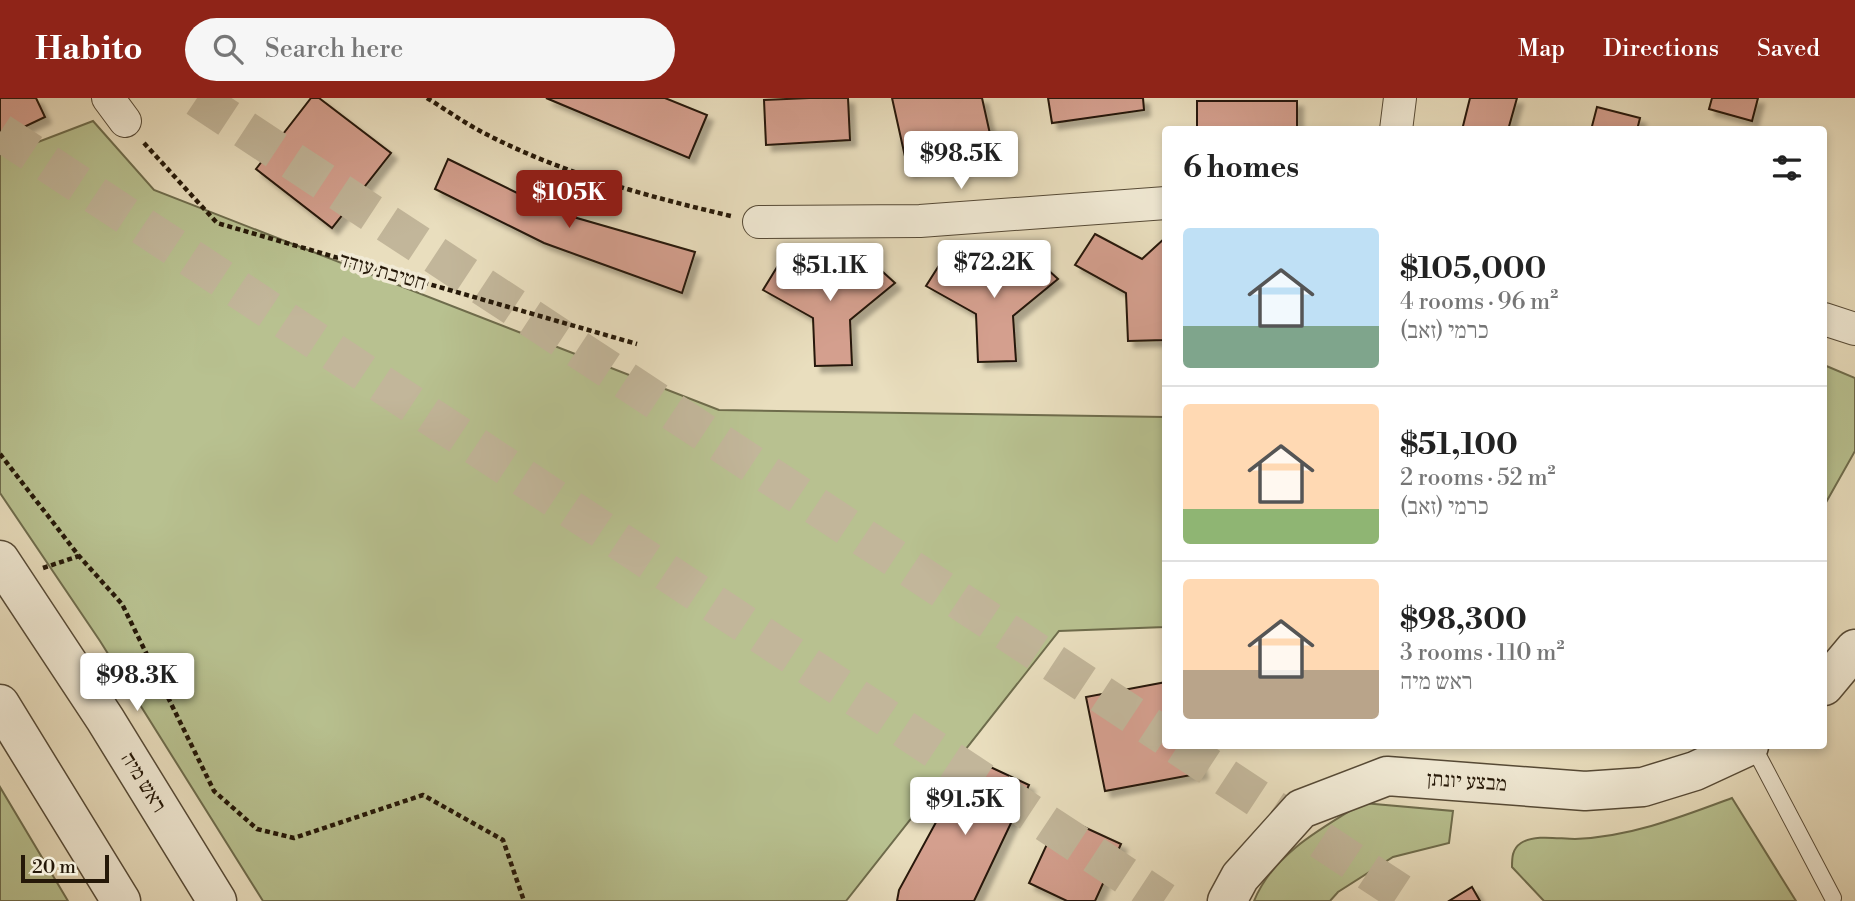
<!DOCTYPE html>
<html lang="en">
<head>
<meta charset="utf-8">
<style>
	body { margin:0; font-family:"Libre Bodoni","Frank Ruhl Libre",serif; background:#f6f6f6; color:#222; height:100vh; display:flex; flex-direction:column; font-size:26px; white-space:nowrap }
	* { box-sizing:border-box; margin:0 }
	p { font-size:23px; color:#767676 }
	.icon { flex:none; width:38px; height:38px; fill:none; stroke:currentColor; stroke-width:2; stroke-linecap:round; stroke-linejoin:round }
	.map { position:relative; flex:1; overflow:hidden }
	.sheet { position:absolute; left:1162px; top:28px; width:665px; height:623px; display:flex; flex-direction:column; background:#fff; border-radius:7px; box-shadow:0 4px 10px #0003 }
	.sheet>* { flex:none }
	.scale { position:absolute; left:21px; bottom:18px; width:88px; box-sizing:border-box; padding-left:7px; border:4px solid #251808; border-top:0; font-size:19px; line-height:24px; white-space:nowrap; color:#251808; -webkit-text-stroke:5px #f1ead5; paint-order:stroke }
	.price { position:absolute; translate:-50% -60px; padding:0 16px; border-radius:7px; background:#fff; color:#222; font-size:23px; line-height:46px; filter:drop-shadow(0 2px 4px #0008) }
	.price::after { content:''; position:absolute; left:50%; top:42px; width:21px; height:16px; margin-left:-10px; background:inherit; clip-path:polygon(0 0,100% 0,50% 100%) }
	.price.current { background:#8f2418; color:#fff }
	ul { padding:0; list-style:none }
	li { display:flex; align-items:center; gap:21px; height:175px; padding:0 21px }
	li+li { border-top:2px solid #e0e0e0 }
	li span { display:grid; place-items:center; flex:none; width:196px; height:140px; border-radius:7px; color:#555 }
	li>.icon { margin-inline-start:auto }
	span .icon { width:84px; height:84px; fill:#fffc; stroke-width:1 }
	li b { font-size:30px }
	h2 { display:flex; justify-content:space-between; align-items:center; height:84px; padding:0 21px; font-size:30px }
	header { display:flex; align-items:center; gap:42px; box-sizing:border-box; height:98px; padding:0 35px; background:#8f2418; color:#fff }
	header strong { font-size:33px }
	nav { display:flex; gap:38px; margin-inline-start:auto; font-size:24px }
	.search { width:490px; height:63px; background:#f6f6f6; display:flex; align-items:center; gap:18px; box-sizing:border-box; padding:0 24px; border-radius:38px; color:#767676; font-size:26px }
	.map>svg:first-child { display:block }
	.green { fill:#b8c190; stroke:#6e6c4c; stroke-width:2 }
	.building { fill:#d49f8e; stroke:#251808; stroke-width:2; filter:url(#shadow) }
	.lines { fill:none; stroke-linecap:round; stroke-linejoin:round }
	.trunk-tunnel { stroke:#c2b69a; stroke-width:38; stroke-dasharray:38 19; stroke-linecap:butt }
	.service-casing { stroke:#564a36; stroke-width:18 }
	.minor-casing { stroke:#564a36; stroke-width:34 }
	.tertiary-casing { stroke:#564a36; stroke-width:41 }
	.path { stroke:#251808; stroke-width:4.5; stroke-dasharray:5 3.5; stroke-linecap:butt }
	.service { stroke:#f1ead5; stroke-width:16 }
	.minor { stroke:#f1ead5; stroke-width:32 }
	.tertiary { stroke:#f1ead5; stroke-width:38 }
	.labels { text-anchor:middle; stroke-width:7; stroke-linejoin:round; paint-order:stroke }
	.street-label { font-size:21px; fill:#251808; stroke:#f1ead5 }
</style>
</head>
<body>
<header>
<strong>Habito</strong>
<div class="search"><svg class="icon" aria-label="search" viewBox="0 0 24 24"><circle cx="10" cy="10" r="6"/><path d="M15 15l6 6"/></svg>Search here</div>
<nav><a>Map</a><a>Directions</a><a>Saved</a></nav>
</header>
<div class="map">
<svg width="1855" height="803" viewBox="0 0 1855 803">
	<defs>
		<filter id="shadow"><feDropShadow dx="6" dy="6" stdDeviation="2" flood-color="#0004"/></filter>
	</defs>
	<rect width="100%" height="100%" fill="#e9debe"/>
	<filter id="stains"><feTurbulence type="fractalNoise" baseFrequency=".00286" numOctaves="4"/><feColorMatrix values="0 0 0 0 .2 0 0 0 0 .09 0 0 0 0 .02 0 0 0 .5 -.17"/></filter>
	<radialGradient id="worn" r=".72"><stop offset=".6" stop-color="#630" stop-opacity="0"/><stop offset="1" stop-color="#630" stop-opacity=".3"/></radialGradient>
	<!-- green -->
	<g class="green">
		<path d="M93 23 154 92 719 312 1165 319V529L1059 533 846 803H263L100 543 0 395V51L4 57Z"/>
		<path d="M1824 267 1855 280V353L1824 408Z"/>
		<path d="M0 689 68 803H0Z"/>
		<path d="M1732 700 1796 803H1544L1512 769C1512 760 1512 751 1521 745 1535 736 1559 741 1575 741 1630 739 1681 719 1732 700Z"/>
		<path d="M1363 705 1453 713 1449 745 1393 759 1338 794 1330 803H1254C1273 756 1322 730 1363 705Z"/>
	</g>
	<!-- building -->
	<g class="building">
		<path d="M0 0H36L45 19 3 39 0 33Z"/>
		<path d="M311 0H319L391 55 332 130 256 71Z"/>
		<path d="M546 0H665L707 17 689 60Z"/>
		<path d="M809 0H848L850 42 766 47 764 2Z"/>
		<path d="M892 0H982L994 54 908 72Z"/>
		<path d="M1048 0H1143L1144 12 1052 25Z"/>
		<path d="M1470 0H1517L1508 32H1462Z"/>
		<path d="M1712 0H1758L1752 23 1709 11Z"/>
		<rect x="1197" y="3" width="100" height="29"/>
		<path d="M1597 9 1640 20 1637 32H1591Z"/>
		<path d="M448 61 556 114 695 154 682 195 544 145 435 91Z"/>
		<path d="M1095 136 1142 161 1166 139V194L1163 196 1165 242 1128 243 1126 195 1075 167Z"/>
		<path d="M1025 151 1058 181 1013 218 1016 263 978 264 976 216 926 188 945 158 992 183Z"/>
		<path d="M862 155 895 185 850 222 852 267 815 268 813 220 763 192 782 161 830 187Z"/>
		<path d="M1166 584V648H1196L1202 675 1105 693 1086 599Z"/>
		<path d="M971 660 1029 687 974 803H897L899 792Z"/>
		<path d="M1060 718 1121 746 1095 803H1067L1029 785Z"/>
		<path d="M1472 789 1480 803H1449Z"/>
	</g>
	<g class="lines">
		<!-- trunk-tunnel -->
		<g class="trunk-tunnel">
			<path d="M197 0 1166 639"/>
			<path d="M0 34 1164 803"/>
			<path d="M1178 648 1413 803"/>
		</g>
		<defs>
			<path id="service" d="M1753 648 1833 800"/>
			<g id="minor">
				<path d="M108 0 125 23"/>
				<path d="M1396 32 1400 0"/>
				<path d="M759 124 920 123 1166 105"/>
				<path d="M1824 221 1855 231"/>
			</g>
			<g id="tertiary">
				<path d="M0 462 105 621 217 803"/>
				<path d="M1824 588 1855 551"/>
				<path d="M0 606 121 803"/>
				<path d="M1227 803 1240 779 1301 711 1387 678 1585 693 1643 689 1695 673 1749 648"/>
			</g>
		</defs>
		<!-- service casing -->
		<use href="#service" class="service-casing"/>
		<!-- minor casing -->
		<use href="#minor" class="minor-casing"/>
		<!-- tertiary casing -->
		<use href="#tertiary" class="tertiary-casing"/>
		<!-- path -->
		<g class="path">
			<path d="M427 0C445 11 463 24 482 34 560 75 646 98 731 118"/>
			<path d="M144 45 217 125 637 246"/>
			<path d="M0 356 79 458 122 506 214 693 257 731 294 740 423 697 503 742 524 803"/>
			<path d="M43 470 79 458"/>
		</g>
		<!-- service -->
		<use href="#service" class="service"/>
		<!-- minor -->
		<use href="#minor" class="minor"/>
		<!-- tertiary -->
		<use href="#tertiary" class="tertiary"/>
	</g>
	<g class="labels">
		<!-- street labels -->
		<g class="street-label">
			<text transform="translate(383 173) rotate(16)" y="7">חטיבת עודד</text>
			<text transform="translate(1467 683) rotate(4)" y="7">מבצע יונתן</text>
			<text transform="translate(144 684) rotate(58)" y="7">ראש מיה</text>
		</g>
	</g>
	<rect width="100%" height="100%" filter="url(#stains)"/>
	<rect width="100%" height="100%" fill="url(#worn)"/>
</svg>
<div class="scale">20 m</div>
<b class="price" style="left:961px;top:93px">$98.5K</b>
<b class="price current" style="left:569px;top:132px">$105K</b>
<b class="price" style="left:994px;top:202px">$72.2K</b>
<b class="price" style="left:830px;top:205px">$51.1K</b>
<b class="price" style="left:137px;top:615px">$98.3K</b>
<b class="price" style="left:965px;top:739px">$91.5K</b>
<section class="sheet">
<h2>6 homes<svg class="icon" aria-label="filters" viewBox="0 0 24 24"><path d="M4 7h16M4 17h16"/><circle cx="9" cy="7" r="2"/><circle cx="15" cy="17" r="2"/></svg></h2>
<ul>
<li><span style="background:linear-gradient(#bfe0f5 70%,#7fa58c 0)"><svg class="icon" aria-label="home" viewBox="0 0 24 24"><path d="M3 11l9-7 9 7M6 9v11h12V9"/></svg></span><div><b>$105,000</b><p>4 rooms · 96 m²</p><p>כרמי (זאב)</p></div></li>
<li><span style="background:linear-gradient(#ffd9b3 75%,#8fb573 0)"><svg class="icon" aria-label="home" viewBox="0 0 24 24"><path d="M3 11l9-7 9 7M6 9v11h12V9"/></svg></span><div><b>$51,100</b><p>2 rooms · 52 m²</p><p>כרמי (זאב)</p></div></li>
<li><span style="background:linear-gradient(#ffd9b3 65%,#b9a48a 0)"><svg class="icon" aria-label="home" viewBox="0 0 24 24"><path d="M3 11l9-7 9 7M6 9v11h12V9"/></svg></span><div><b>$98,300</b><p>3 rooms · 110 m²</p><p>ראש מיה</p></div></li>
</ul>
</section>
</div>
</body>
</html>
